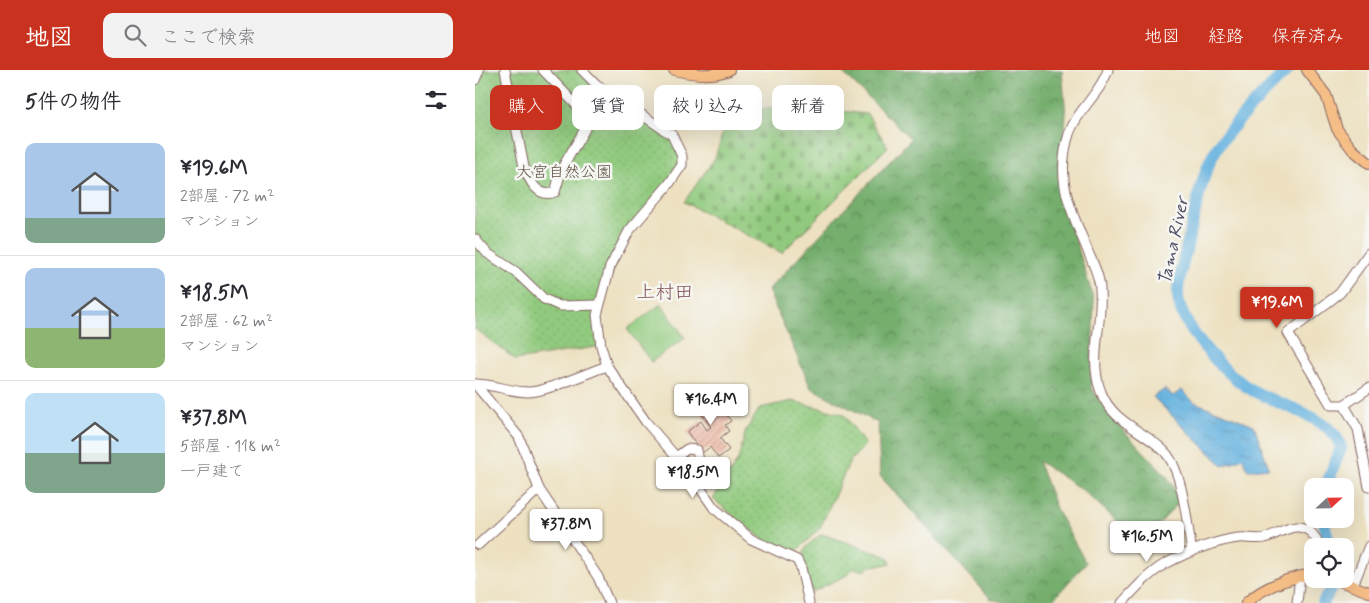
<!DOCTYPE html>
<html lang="ja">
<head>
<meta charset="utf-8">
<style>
	body { margin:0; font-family:Mynerve,"Klee One",sans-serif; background:#f2f2f3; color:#2b2b33; height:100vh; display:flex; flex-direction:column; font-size:19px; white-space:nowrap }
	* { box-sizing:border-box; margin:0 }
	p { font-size:16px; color:#7c7c81 }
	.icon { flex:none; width:28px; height:28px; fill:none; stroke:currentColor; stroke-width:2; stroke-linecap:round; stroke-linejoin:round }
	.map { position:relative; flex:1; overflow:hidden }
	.sheet { display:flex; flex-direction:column; background:#fff; width:475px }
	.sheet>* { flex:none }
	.hud { position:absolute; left:15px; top:15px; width:475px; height:45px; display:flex; gap:10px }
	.needle { width:32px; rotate:68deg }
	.fabs { position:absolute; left:829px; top:408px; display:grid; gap:10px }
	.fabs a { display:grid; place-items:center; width:50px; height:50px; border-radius:10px; background:#fff; box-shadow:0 5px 20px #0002; font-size:25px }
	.price { position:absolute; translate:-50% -42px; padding:0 11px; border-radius:5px; background:#fff; color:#222; font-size:16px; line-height:32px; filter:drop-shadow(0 1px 2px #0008) }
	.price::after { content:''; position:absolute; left:50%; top:30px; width:15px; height:11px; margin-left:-8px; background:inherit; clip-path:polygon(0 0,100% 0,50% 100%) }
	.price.selected { background:#c8321e; color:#fff }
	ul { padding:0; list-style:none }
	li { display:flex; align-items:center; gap:15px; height:125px; padding:0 25px }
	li+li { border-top:1px solid #e1e1e2 }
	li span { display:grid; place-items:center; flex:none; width:140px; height:100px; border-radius:10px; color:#555 }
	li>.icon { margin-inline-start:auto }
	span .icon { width:60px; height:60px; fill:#fffc; stroke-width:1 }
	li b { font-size:21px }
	h2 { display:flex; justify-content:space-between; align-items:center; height:60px; padding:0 25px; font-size:21px }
	.chip { padding:0 18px; border-radius:10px; background:#fff; box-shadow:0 5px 20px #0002; font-size:18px; line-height:45px }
	.chip.selected { background:#c8321e; color:#fff }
	header { display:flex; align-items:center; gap:30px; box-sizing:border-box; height:70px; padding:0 25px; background:#c8321e; color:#fff }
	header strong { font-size:24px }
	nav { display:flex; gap:28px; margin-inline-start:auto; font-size:18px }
	.search { width:350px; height:45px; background:#f2f2f3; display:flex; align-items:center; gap:12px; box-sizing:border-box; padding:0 18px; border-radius:10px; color:#7c7c81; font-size:19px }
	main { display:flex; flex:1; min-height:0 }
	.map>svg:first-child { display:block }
	.forest { fill:url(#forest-crowns); stroke:#5f664c }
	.cemetery { fill:url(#cemetery-stones); stroke:#6e7454 }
	.park { fill:url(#park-dots); stroke:#6e7454 }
	.garden { fill:#91ca7e; stroke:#6e7454 }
	.water { fill:url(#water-ripples); stroke:#586885 }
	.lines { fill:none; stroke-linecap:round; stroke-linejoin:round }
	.river { stroke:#66b2df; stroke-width:12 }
	.building { fill:url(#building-hatch) }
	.minor-casing { stroke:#836360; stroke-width:11 }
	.major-casing { stroke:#836360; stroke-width:12 }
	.minor { stroke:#fff; stroke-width:9 }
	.major { stroke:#f6be87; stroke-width:10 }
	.labels { text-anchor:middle; stroke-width:5; stroke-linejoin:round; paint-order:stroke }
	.park-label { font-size:16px; fill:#5f5244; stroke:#f6f6f2 }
	.water-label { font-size:18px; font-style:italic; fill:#54526a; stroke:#f6f6f2 }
	.quarter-label { font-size:19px; fill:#835253; stroke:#f6f6f2 }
</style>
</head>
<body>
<header>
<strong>地図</strong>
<div class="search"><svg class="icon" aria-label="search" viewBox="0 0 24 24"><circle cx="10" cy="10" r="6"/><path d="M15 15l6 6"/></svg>ここで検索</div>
<nav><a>地図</a><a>経路</a><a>保存済み</a></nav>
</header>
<main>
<section class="sheet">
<h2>5件の物件<svg class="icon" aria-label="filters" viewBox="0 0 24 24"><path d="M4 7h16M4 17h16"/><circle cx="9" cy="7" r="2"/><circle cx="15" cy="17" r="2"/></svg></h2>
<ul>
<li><span style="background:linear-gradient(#a9c7e8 75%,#7fa58c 0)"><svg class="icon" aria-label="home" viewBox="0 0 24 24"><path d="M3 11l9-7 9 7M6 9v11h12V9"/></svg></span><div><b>¥19.6M</b><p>2部屋 · 72 m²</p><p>マンション</p></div></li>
<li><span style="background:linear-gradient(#a9c7e8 60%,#8fb573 0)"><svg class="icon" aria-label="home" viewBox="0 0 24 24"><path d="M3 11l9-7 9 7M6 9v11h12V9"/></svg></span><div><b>¥18.5M</b><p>2部屋 · 62 m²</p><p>マンション</p></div></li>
<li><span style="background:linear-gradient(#bfe0f5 60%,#7fa58c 0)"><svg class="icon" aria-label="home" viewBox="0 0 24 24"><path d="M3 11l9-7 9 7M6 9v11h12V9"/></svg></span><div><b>¥37.8M</b><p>5部屋 · 118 m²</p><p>一戸建て</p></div></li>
</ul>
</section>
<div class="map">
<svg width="894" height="533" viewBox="0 0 894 533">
	<defs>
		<pattern id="forest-crowns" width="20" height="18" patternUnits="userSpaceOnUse" patternTransform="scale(1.25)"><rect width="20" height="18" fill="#74ae6d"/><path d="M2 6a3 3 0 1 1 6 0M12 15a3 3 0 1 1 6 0" fill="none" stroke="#618d5a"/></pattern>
		<pattern id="cemetery-stones" width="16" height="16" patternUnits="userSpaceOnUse" patternTransform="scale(1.25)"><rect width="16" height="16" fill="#91ca7e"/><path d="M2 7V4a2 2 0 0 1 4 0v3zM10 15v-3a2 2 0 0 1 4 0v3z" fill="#7fad6d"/></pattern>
		<pattern id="park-dots" width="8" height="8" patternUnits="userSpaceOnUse" patternTransform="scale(1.25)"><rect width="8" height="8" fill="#91ca7e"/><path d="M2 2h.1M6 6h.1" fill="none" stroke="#7fad6d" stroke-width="1.8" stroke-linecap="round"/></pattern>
		<pattern id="water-ripples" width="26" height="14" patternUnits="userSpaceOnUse" patternTransform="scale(1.25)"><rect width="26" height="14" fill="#66b2df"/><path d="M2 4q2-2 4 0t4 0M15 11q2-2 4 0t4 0" fill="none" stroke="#5690b5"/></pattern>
		<pattern id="building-hatch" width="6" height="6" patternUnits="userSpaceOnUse" patternTransform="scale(1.25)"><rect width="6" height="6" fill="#ecb29d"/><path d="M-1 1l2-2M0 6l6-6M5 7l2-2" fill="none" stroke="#c19080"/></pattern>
	</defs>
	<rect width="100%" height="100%" fill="#f6f6f2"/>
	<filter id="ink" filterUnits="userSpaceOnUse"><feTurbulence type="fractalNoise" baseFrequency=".02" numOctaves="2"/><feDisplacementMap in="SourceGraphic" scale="10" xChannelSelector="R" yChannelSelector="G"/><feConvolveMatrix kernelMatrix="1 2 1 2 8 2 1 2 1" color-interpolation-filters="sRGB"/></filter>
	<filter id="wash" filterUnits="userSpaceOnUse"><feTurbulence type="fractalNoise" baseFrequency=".0096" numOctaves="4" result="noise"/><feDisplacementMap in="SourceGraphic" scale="20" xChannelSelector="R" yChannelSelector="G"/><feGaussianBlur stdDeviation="1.12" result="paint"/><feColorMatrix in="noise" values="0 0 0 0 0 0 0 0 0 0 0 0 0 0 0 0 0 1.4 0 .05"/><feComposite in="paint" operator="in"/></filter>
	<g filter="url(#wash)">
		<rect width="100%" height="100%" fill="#ede1c1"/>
		<!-- forest -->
		<path class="forest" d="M365 0H587L591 46 584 114 619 231 616 318 649 361 691 405 706 430 677 462 653 461 609 421 563 391 582 441 611 493 575 533H531L516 529 405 406 403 353 336 318 293 220 436 69Z"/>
		<!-- cemetery -->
		<path class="cemetery" d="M321 36 392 44 413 77 307 183 209 132 240 88 254 42Z"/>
		<!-- park -->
		<g class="park">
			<path d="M0 0H107L197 65 207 95 154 161 124 235 126 276 41 290 0 259Z"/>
			<path d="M317 331 369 344 390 375 375 391 345 458 320 483 291 472 238 429 263 390 271 360 285 338Z"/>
			<path d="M347 464 413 487 416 494 395 496 389 501 379 498 372 505 337 522C329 493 317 483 347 464Z"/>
		</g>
		<!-- garden -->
		<path class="garden" d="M186 234 210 268 176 292 152 259Z"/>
		<!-- water -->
		<path class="water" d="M690 319 698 326 707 320 719 332 779 355 794 398 773 400 768 388 748 396 678 327Z"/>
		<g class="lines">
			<!-- river -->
			<g class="river">
				<path d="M813 0C793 19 762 50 746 72 729 96 724 125 717 154 713 175 705 198 703 220 700 253 751 305 777 320 803 336 858 346 866 378L851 416"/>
				<path d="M848 449 855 476"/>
				<path d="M848 533 861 509"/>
			</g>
		</g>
		<g id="blocks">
			<!-- building -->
			<path class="building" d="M235 322 256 351 250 355 254 361 245 368 254 380 243 388 235 377 227 383 212 362 226 351 232 360 236 357 219 333Z"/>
		</g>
	</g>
	<g filter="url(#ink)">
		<use href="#blocks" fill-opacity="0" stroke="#836360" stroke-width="1"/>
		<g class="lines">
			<defs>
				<g id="minor">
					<path d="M30 0 49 97C54 110 63 129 80 122L87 98 110 59V48L104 38 68 0"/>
					<path d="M107 0 121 14 197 65 207 86V95L194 114 154 161 135 197 122 245 126 276 132 296 171 352 214 402 239 438 276 469 322 490 326 498 334 533"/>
					<path d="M633 0C625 24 602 40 594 64 579 112 597 141 614 184 619 195 625 208 625 220 628 254 613 289 626 322 637 352 668 360 689 381 708 399 712 455 717 482"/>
					<path d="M0 10 4 0"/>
					<path d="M0 169 12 183 41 202 69 229 85 236 124 235"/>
					<path d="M894 183 865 223 813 263 856 335H869L894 318"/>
					<path d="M0 314 44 367 64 419 123 507 134 533"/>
					<path d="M0 314C19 314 35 322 54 322 70 322 114 302 132 296"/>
					<path d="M869 335 883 359 894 417"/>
					<path d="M200 388 212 379 222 380 224 392 214 402"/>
					<path d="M3 475 64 419"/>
					<path d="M878 515 894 476"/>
					<path d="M647 533C660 519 673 504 690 494 711 483 739 471 763 468 772 467 781 470 790 468 806 463 825 447 839 466 842 470 843 471 843 476"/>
					<path d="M822 533 825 506"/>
				</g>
				<g id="major">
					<path d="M199 0C218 4 235 7 254 0"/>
					<path d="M832 0 851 25 862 59 877 79 894 93"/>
					<path d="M859 509 894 522"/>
					<path d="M771 533C789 516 813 508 838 504"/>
				</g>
			</defs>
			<!-- minor casing -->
			<use href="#minor" class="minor-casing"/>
			<!-- major casing -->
			<use href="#major" class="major-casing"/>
			<!-- minor -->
			<use href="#minor" class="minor"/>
			<!-- major -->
			<use href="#major" class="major"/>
		</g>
	</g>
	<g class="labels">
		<!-- park labels -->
		<g class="park-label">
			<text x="89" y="107">大宮自然公園</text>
		</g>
		<!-- water labels -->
		<g class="water-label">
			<text transform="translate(698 171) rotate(-78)" y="6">Tama River</text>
		</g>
		<!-- quarter labels -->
		<g class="quarter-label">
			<text x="190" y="228">上村田</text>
		</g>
	</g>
</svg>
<div class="fabs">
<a><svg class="needle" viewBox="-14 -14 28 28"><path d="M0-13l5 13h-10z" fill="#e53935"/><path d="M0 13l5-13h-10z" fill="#7c7c81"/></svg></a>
<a><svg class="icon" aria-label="locate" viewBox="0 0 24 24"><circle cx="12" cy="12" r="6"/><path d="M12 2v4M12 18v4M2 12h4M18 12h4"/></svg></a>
</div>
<b class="price selected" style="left:802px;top:259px">¥19.6M</b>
<b class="price" style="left:236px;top:356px">¥16.4M</b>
<b class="price" style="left:218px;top:429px">¥18.5M</b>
<b class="price" style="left:91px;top:481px">¥37.8M</b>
<b class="price" style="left:672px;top:493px">¥16.5M</b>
<div class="hud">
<a class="chip selected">購入</a>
<a class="chip">賃貸</a>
<a class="chip">絞り込み</a>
<a class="chip">新着</a>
</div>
</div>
</main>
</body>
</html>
